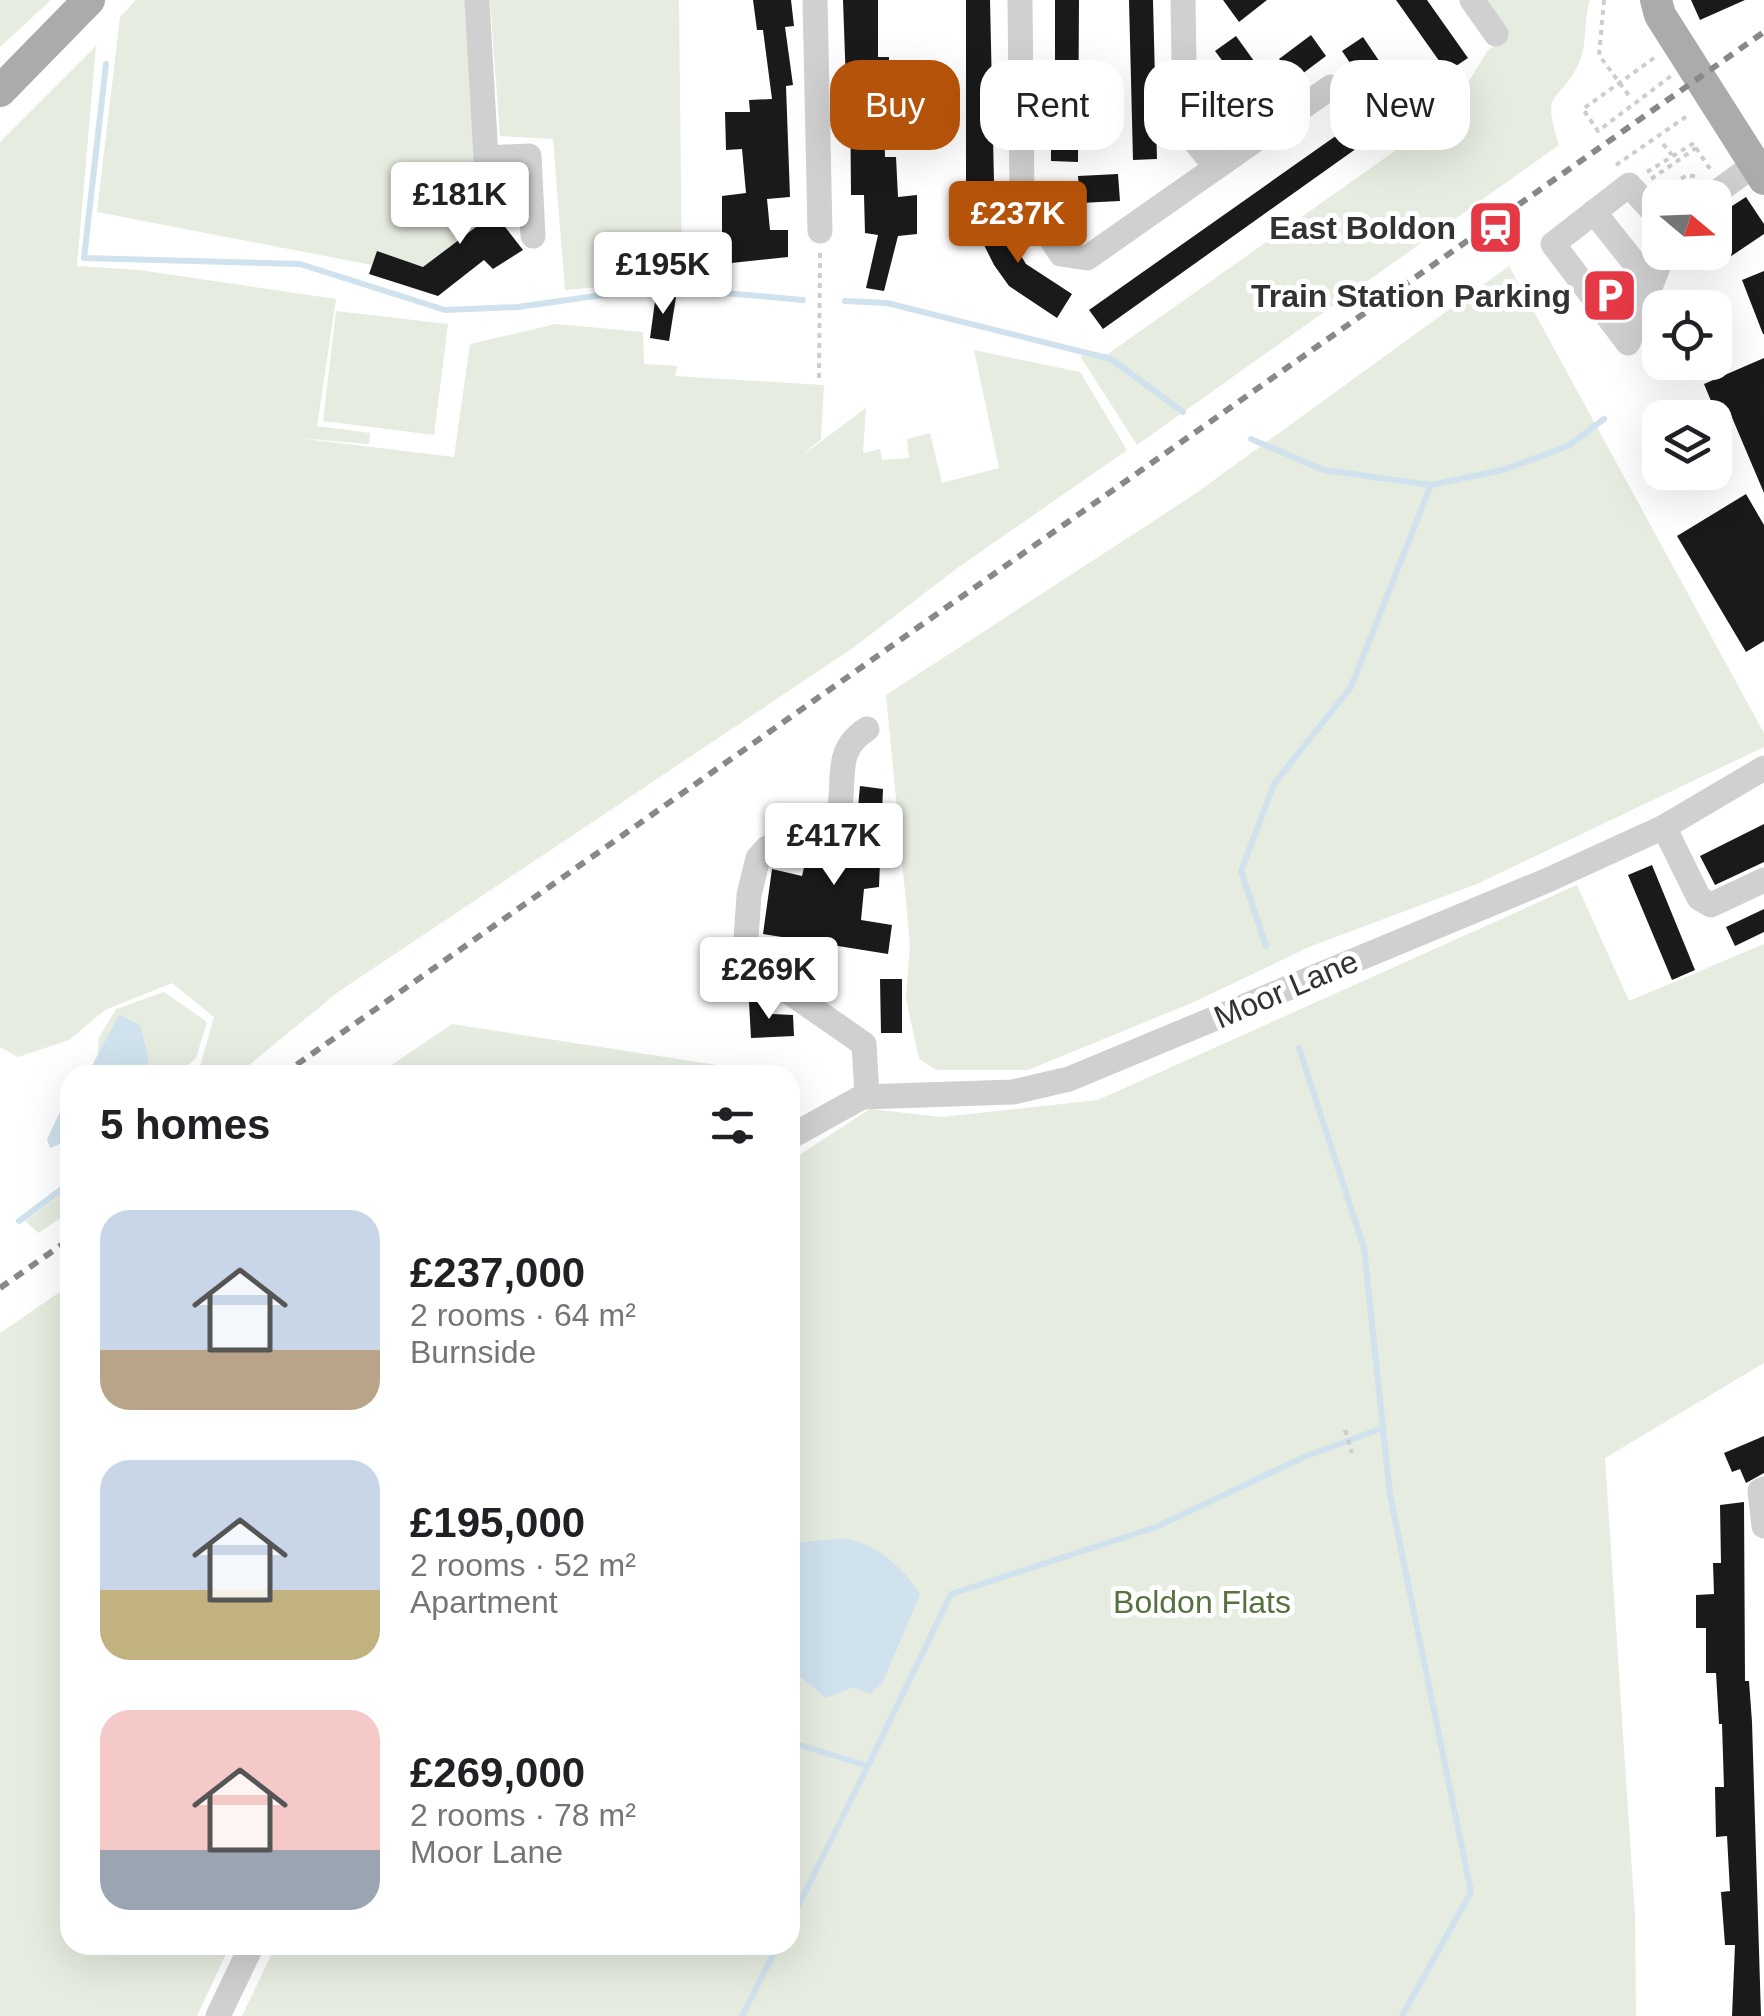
<!DOCTYPE html>
<html lang="en">
<head>
<meta charset="utf-8">
<style>
	body { margin:0; font-family:Arial,sans-serif; background:#f6f6f6; color:#202124; height:100vh; display:flex; flex-direction:column; font-size:38px; white-space:nowrap }
	* { box-sizing:border-box; margin:0 }
	p { font-size:32px; color:#757577 }
	.icon { flex:none; width:55px; height:55px; fill:none; stroke:currentColor; stroke-width:2; stroke-linecap:round; stroke-linejoin:round }
	.map { position:relative; flex:1; overflow:hidden }
	.panel { position:absolute; left:60px; top:1065px; width:740px; height:890px; display:flex; flex-direction:column; background:#fff; border-radius:30px; box-shadow:0 10px 40px #0002 }
	.panel>* { flex:none }
	.guide { position:absolute; left:830px; top:60px; width:782px; height:90px; display:flex; gap:20px }
	.needle { width:65px; rotate:109deg }
	.controls { position:absolute; left:1642px; top:180px; display:grid; gap:20px }
	.controls a { display:grid; place-items:center; width:90px; height:90px; border-radius:20px; background:#fff; box-shadow:0 10px 40px #0002; font-size:50px }
	.price { position:absolute; translate:-50% -85px; padding:0 22px; border-radius:10px; background:#fff; color:#222; font-size:32px; line-height:65px; filter:drop-shadow(0 2px 5px #0008) }
	.price::after { content:''; position:absolute; left:50%; top:60px; width:30px; height:22px; margin-left:-15px; background:inherit; clip-path:polygon(0 0,100% 0,50% 100%) }
	.price.on { background:#b45309; color:#fff }
	ul { padding:0; list-style:none }
	li { display:flex; align-items:center; gap:30px; height:250px; padding:0 40px }
	li span { display:grid; place-items:center; flex:none; width:280px; height:200px; border-radius:30px; color:#555 }
	li>.icon { margin-inline-start:auto }
	span .icon { width:120px; height:120px; fill:#fffc; stroke-width:1 }
	li b { font-size:42px }
	h2 { display:flex; justify-content:space-between; align-items:center; height:120px; padding:0 40px; font-size:42px }
	.tag { padding:0 35px; border-radius:30px; background:#fff; box-shadow:0 10px 40px #0002; font-size:35px; line-height:90px }
	.tag.on { background:#b45309; color:#fff }
	.map>svg:first-child { display:block }
	.green { fill:#e6ecdf }
	.water { fill:#cfe2ee }
	.lines { fill:none; stroke-linecap:round; stroke-linejoin:round }
	.stream { stroke:#cfe2ee; stroke-width:6 }
	.building { fill:#1a1a1a }
	.path { stroke:#cdcdcd; stroke-width:4; stroke-dasharray:5 5; stroke-linecap:butt }
	.minor { stroke:#d0d0d0; stroke-width:25 }
	.major { stroke:#ababab; stroke-width:32 }
	.rail { stroke:#888; stroke-width:6; stroke-dasharray:10 8; stroke-linecap:butt }
	.labels { text-anchor:middle; stroke-width:10; stroke-linejoin:round; paint-order:stroke }
	.poi-label { font-size:32px; font-weight:bold; fill:#333; stroke:#fff; text-anchor:end }
	.street-label { font-size:32px; fill:#333; stroke:#fff }
	.park-label { font-size:32px; fill:#56703f; stroke:#fff }
</style>
</head>
<body>
<div class="map">
<svg width="1764" height="2016" viewBox="0 0 1764 2016">
	<rect width="100%" height="100%" fill="#fff"/>
	<!-- green -->
	<g class="green">
		<path d="M0 0H51L0 47Z"/>
		<path d="M136 0H467L480 186 464 198 484 221 423 267 377 251 372 265 97 212 120 17Z"/>
		<path d="M490 0H679L682 280 565 290 553 139 500 136Z"/>
		<path d="M1483 0H1590C1583 20 1588 47 1578 65 1557 106 1541 88 1559 145L1137 445 1080 356 1108 354 1450 112 1488 50 1505 39Z"/>
		<path d="M96 46 77 266 139 270 336 299 317 426 370 433 369 444 297 438 454 457 470 344 556 324 643 332 644 364 677 366 675 376 824 385 821 439 800 457 866 408 863 453 880 449 882 460 909 458 907 439 930 433 942 483 999 468 974 350 1080 372 1127 450 956 569 853 648 338 992 237 1075H189L201 1063 214 1017 172 983 105 1010 69 1040 18 1057 0 1047V142Z"/>
		<path d="M1509 266 1764 733V747L1477 884 1309 947 1194 1002 1028 1070H936L919 1059 906 999 910 944 886 695 1192 496Z"/>
		<path d="M336 311 448 324 434 435 323 421Z"/>
		<path d="M1577 885 1629 1001 1764 944V1363L1605 1458 1635 1917 1636 2016H242L276 1945H790V1161L870 1109 942 1117 1098 1100Z"/>
		<path d="M164 992 207 1022 196 1058 178 1075H96L99 1038 116 1009Z"/>
		<path d="M452 1024 782 1075H377Z"/>
		<path d="M70 1187V1211L39 1233 25 1221Z"/>
		<path d="M70 1285V1945H230L197 2016H0V1333Z"/>
	</g>
	<!-- water -->
	<g class="water">
		<path d="M119 1015 140 1025 148 1056 147 1075H87Z"/>
		<path d="M70 1091V1140L50 1148 47 1139Z"/>
		<path d="M845 1538C881 1547 899 1564 920 1594L883 1682 870 1694 854 1687 826 1698 798 1675 790 1661V1549L794 1543Z"/>
	</g>
	<g class="lines">
		<!-- stream -->
		<g class="stream">
			<path d="M106 64 84 258 300 264 445 310 518 307 631 291 680 289 803 300"/>
			<path d="M845 301 887 303 1111 359 1183 412"/>
			<path d="M1251 439 1324 470 1431 485 1503 470 1568 446 1604 419"/>
			<path d="M1266 946 1241 871 1274 784 1351 687 1431 485"/>
			<path d="M1299 1048 1364 1248 1390 1495 1471 1892 1402 2016"/>
			<path d="M19 1221 70 1183"/>
			<path d="M790 1742 868 1766 951 1594 1156 1527 1304 1457 1383 1428"/>
			<path d="M790 1922 868 1766"/>
			<path d="M742 2016 778 1945"/>
		</g>
	</g>
	<!-- building -->
	<g class="building">
		<path d="M753 0H791L794 26 785 27 793 85 786 86 790 197 767 199 770 230H788V257L722 264V196L746 193 742 149 726 150 725 112H750L749 100 772 99 763 30H757Z"/>
		<path d="M843 0H878V57H889V76H883L885 157H896L898 197 917 195V234L898 236 884 291 866 288 878 235 865 233 864 195H851L850 84H846Z"/>
		<path d="M966 0H990L994 182 966 183Z"/>
		<path d="M1055 0H1079L1078 162 1051 161V122H1055Z"/>
		<path d="M1129 0H1153L1157 159 1133 160Z"/>
		<path d="M1223 0H1267L1239 22Z"/>
		<path d="M1396 0H1427L1468 58 1447 72Z"/>
		<path d="M1691 0H1745L1700 20Z"/>
		<path d="M1311 35 1326 56 1294 80 1279 59Z"/>
		<path d="M1236 36 1259 68 1239 83 1215 51Z"/>
		<path d="M1363 37 1388 74 1367 88 1342 51Z"/>
		<path d="M1374 109 1388 126 1103 329 1089 310Z"/>
		<path d="M1118 174 1120 201 1080 203 1078 176Z"/>
		<path d="M496 175 515 199V205L499 219 523 250 493 269 484 260 438 296 369 274 377 251 423 267 484 221 464 198Z"/>
		<path d="M1746 197 1764 224V234L1715 267V217Z"/>
		<path d="M992 208 1026 264 1072 294 1057 318 1009 286 994 265 971 219Z"/>
		<path d="M1764 271V334H1763L1742 280Z"/>
		<path d="M656 294 676 297 669 341 650 338Z"/>
		<path d="M1764 358V493L1728 408 1716 413 1704 384Z"/>
		<path d="M1746 494 1764 525V641L1746 652 1677 536Z"/>
		<path d="M860 786 883 789 879 887 864 889 861 920 892 925 888 954 763 934 772 869 802 876 809 848H842L844 830 857 818Z"/>
		<path d="M1764 824V862L1715 885 1700 856Z"/>
		<path d="M1652 865 1695 970 1672 980 1628 875Z"/>
		<path d="M1764 909V932L1735 946 1726 927Z"/>
		<path d="M880 979H902V1033H881Z"/>
		<path d="M772 1001V1014L793 1015 794 1036 751 1038 749 1002Z"/>
		<path d="M1764 1436V1473L1746 1483 1740 1469 1732 1472 1724 1453Z"/>
		<path d="M1744 1502 1745 1681H1749L1752 1722 1761 2016H1732L1735 1945H1725L1721 1892 1730 1891 1727 1836 1716 1837 1715 1787H1724L1722 1724H1719L1716 1673H1706V1628H1696V1595L1714 1594 1713 1563H1721L1720 1505Z"/>
	</g>
	<g class="lines">
		<!-- path -->
		<g class="path">
			<path d="M1604 0 1599 55 1630 97"/>
			<path d="M1654 58 1583 109 1598 131 1671 76"/>
			<path d="M1206 73 1240 123"/>
			<path d="M1663 144 1672 155"/>
			<path d="M1696 148 1710 169"/>
			<path d="M1616 165 1690 114"/>
			<path d="M1647 172 1694 143 1696 148 1651 179"/>
			<path d="M1664 189 1687 175 1700 177"/>
			<path d="M819 378 820 251"/>
			<path d="M1345 1430 1352 1453"/>
		</g>
		<!-- minor -->
		<g class="minor">
			<path d="M477 0 486 158 529 156 533 236"/>
			<path d="M815 0 820 231"/>
			<path d="M1020 0 1022 195 1061 254 1087 258 1331 87"/>
			<path d="M1183 0 1185 129 1216 167"/>
			<path d="M1472 0 1496 34"/>
			<path d="M1709 198 1755 164"/>
			<path d="M1594 212 1651 284"/>
			<path d="M1660 219 1629 185 1553 244 1628 343 1664 252"/>
			<path d="M1664 827 1699 898 1711 905 1764 880"/>
			<path d="M867 1096 864 1044 760 972 746 939 749 895 758 858 767 848 827 823 839 813C846 777 833 751 867 729"/>
			<path d="M790 1137 862 1097 1013 1092 1069 1079 1548 880 1664 827 1764 768"/>
			<path d="M1764 1489 1760 1491 1764 1526"/>
			<path d="M218 2016 252 1945"/>
		</g>
		<!-- major -->
		<g class="major">
			<path d="M1656 0 1660 15 1764 179"/>
			<path d="M0 91 89 0"/>
		</g>
		<!-- rail -->
		<g class="rail">
			<path d="M282 1075 1764 32"/>
			<path d="M0 1288 70 1239"/>
		</g>
	</g>
	<!-- icons -->
	<defs>
		<symbol id="station-square" viewBox="-11 -11 22 22"><rect x="-9" y="-9" width="18" height="18" rx="4" fill="#e63946" stroke="#fff"/><path d="M-3-6H3Q5-6 5-4V2Q5 4 3 4L4.5 6H3L1.5 4h-3L-3 6H-4.5L-3 4Q-5 4-5 2V-4Q-5-6-3-6ZM-3.5-4v3h7v-3ZM-3.5 1v1.5H-2V1ZM2 1v1.5H3.5V1Z" fill="#fff"/></symbol>
		<symbol id="parking-square" viewBox="-11 -11 22 22"><rect x="-9" y="-9" width="18" height="18" rx="4" fill="#e63946" stroke="#fff"/><path d="M-3.5-5.5H1a3.5 3.5 0 0 1 0 7H-1V5.5H-3.5ZM-1-3.4V-.6H.8a1.4 1.4 0 0 0 0-2.8Z" fill="#fff"/></symbol>
	</defs>
	<g fill-rule="evenodd">
		<use href="#station-square" x="1464" y="196" width="63" height="63"/>
		<use href="#parking-square" x="1578" y="264" width="63" height="63"/>
	</g>
	<g class="labels">
		<!-- poi labels -->
		<g class="poi-label">
			<text x="1456" y="239">East Boldon</text>
			<text x="1571" y="307">Train Station Parking</text>
		</g>
		<!-- street labels -->
		<g class="street-label">
			<text transform="translate(1286 989) rotate(-23)" y="11">Moor Lane</text>
		</g>
		<!-- park labels -->
		<g class="park-label">
			<text x="1202" y="1613">Boldon Flats</text>
		</g>
	</g>
</svg>
<div class="controls">
<a><svg class="needle" viewBox="-14 -14 28 28"><path d="M0-13l5 13h-10z" fill="#e53935"/><path d="M0 13l5-13h-10z" fill="#757577"/></svg></a>
<a><svg class="icon" aria-label="locate" viewBox="0 0 24 24"><circle cx="12" cy="12" r="6"/><path d="M12 2v4M12 18v4M2 12h4M18 12h4"/></svg></a>
<a><svg class="icon" aria-label="layers" viewBox="0 0 24 24"><path d="M12 4l9 5-9 5-9-5zM3 14l9 5 9-5"/></svg></a>
</div>
<b class="price" style="left:460px;top:247px">£181K</b>
<b class="price on" style="left:1018px;top:266px">£237K</b>
<b class="price" style="left:663px;top:317px">£195K</b>
<b class="price" style="left:834px;top:888px">£417K</b>
<b class="price" style="left:769px;top:1022px">£269K</b>
<div class="guide">
<a class="tag on">Buy</a>
<a class="tag">Rent</a>
<a class="tag">Filters</a>
<a class="tag">New</a>
</div>
<section class="panel">
<h2>5 homes<svg class="icon" aria-label="filters" viewBox="0 0 24 24"><path d="M4 7h16M4 17h16"/><circle cx="9" cy="7" r="2"/><circle cx="15" cy="17" r="2"/></svg></h2>
<ul>
<li><span style="background:linear-gradient(#c9d6e8 70%,#b9a48a 0)"><svg class="icon" aria-label="home" viewBox="0 0 24 24"><path d="M3 11l9-7 9 7M6 9v11h12V9"/></svg></span><div><b>£237,000</b><p>2 rooms · 64 m²</p><p>Burnside</p></div></li>
<li><span style="background:linear-gradient(#c9d6e8 65%,#c2b280 0)"><svg class="icon" aria-label="home" viewBox="0 0 24 24"><path d="M3 11l9-7 9 7M6 9v11h12V9"/></svg></span><div><b>£195,000</b><p>2 rooms · 52 m²</p><p>Apartment</p></div></li>
<li><span style="background:linear-gradient(#f6c9c9 70%,#9aa5b1 0)"><svg class="icon" aria-label="home" viewBox="0 0 24 24"><path d="M3 11l9-7 9 7M6 9v11h12V9"/></svg></span><div><b>£269,000</b><p>2 rooms · 78 m²</p><p>Moor Lane</p></div></li>
</ul>
</section>
</div>
</body>
</html>
